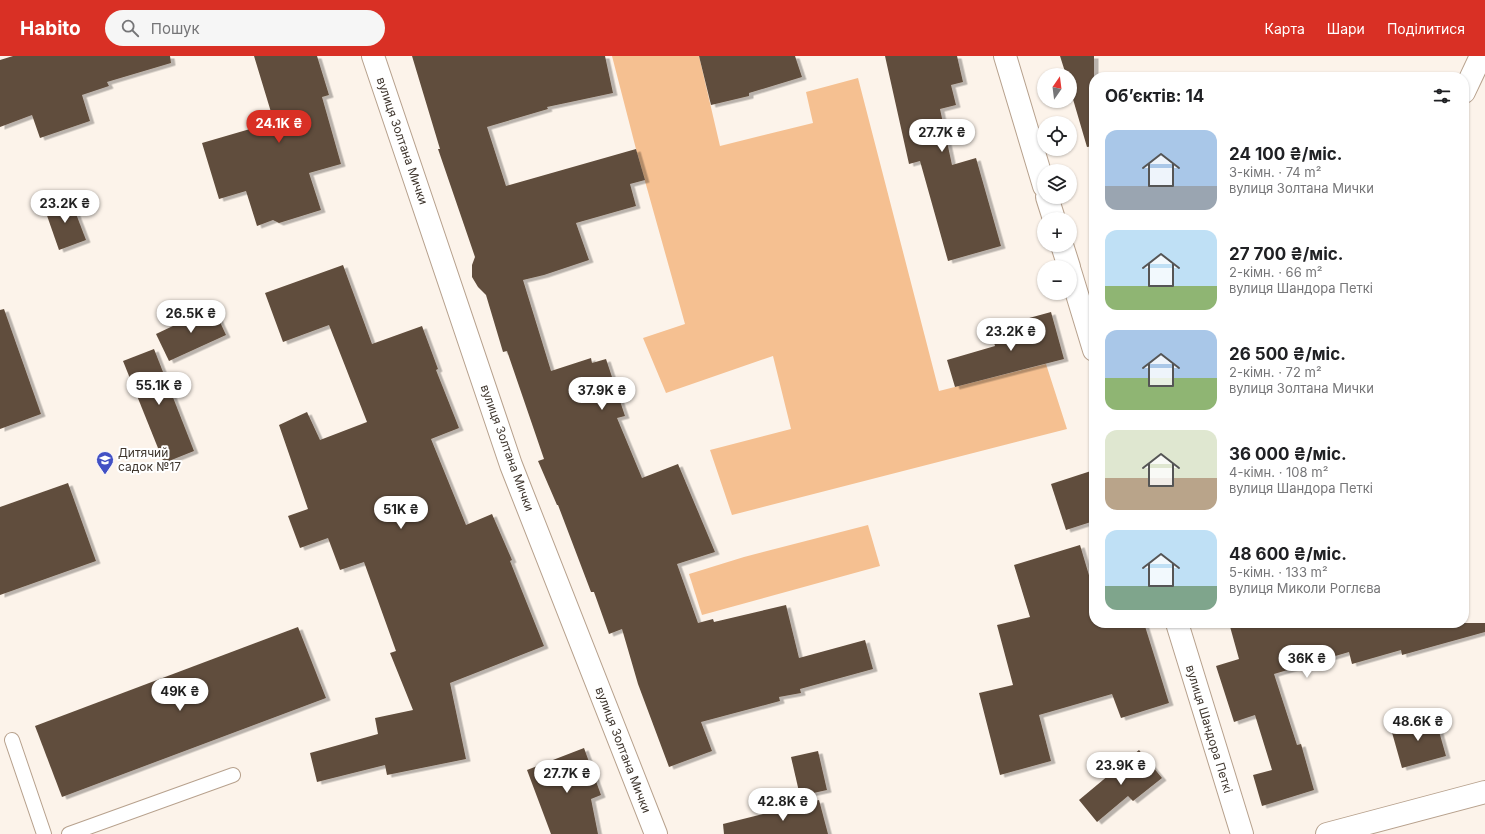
<!DOCTYPE html>
<html lang="uk">
<head>
<meta charset="utf-8">
<style>
	body { margin:0; font-family:Inter,sans-serif; background:#f6f6f6; color:#202124; height:100vh; display:flex; flex-direction:column; font-size:15px; white-space:nowrap }
	* { box-sizing:border-box; margin:0 }
	p { font-size:13px; color:#757577 }
	.icon { flex:none; width:22px; height:22px; fill:none; stroke:currentColor; stroke-width:2; stroke-linecap:round; stroke-linejoin:round }
	.map { position:relative; flex:1; overflow:hidden }
	.panel { position:absolute; left:1089px; top:16px; width:380px; height:556px; display:flex; flex-direction:column; background:#fff; border-radius:16px; box-shadow:0 1px 3px #0004 }
	.panel>* { flex:none }
	.needle { width:26px; rotate:14deg }
	.fabs { position:absolute; left:1037px; top:12px; display:grid; gap:8px }
	.fabs a { display:grid; place-items:center; width:40px; height:40px; border-radius:50%; background:#fff; box-shadow:0 1px 3px #0004; font-size:20px }
	.price { position:absolute; translate:-50% -34px; padding:0 9px; border-radius:14px; background:#fff; color:#222; font-size:13px; line-height:26px; filter:drop-shadow(0 1px 2px #0008) }
	.price::after { content:''; position:absolute; left:50%; top:24px; width:12px; height:9px; margin-left:-6px; background:inherit; clip-path:polygon(0 0,100% 0,50% 100%) }
	.price.active { background:#d93025; color:#fff }
	ul { padding:0; list-style:none }
	li { display:flex; align-items:center; gap:12px; height:100px; padding:0 16px }
	li span { display:grid; place-items:center; flex:none; width:112px; height:80px; border-radius:12px; color:#555 }
	li>.icon { margin-inline-start:auto }
	span .icon { width:48px; height:48px; fill:#fffc; stroke-width:1 }
	li b { font-size:17px }
	h2 { display:flex; justify-content:space-between; align-items:center; height:48px; padding:0 16px; font-size:17px }
	header { display:flex; align-items:center; gap:24px; box-sizing:border-box; height:56px; padding:0 20px; background:#d93025; color:#fff }
	header strong { font-size:19px }
	nav { display:flex; gap:22px; margin-inline-start:auto; font-size:14px }
	.search { width:280px; height:36px; background:#f6f6f6; display:flex; align-items:center; gap:10px; box-sizing:border-box; padding:0 14px; border-radius:22px; color:#757577; font-size:15px }
	.map>svg:first-child { display:block }
	.green { fill:#f5c091 }
	.building { fill:#614d3c; filter:url(#shadow) }
	.lines { fill:none; stroke-linecap:round; stroke-linejoin:round }
	.lane-casing { stroke:#b7a18d; stroke-width:16 }
	.street-casing { stroke:#b7a18d; stroke-width:24 }
	.secondary-casing { stroke:#b7a18d; stroke-width:24 }
	.lane { stroke:#fff; stroke-width:14 }
	.street { stroke:#fff; stroke-width:22 }
	.secondary { stroke:#fff; stroke-width:22 }
	.labels { text-anchor:middle; stroke-width:4; stroke-linejoin:round; paint-order:stroke }
	.street-label { font-size:12px; fill:#3f362e; stroke:#fff }
	.poi-label { font-size:12px; fill:#3f362e; stroke:#fff; text-anchor:start }
</style>
</head>
<body>
<header>
<strong>Habito</strong>
<div class="search"><svg class="icon" aria-label="search" viewBox="0 0 24 24"><circle cx="10" cy="10" r="6"/><path d="M15 15l6 6"/></svg>Пошук</div>
<nav><a>Карта</a><a>Шари</a><a>Поділитися</a></nav>
</header>
<div class="map">
<svg width="1485" height="778" viewBox="0 0 1485 778">
	<defs>
		<filter id="shadow"><feDropShadow dx="4.5" dy="2.5" stdDeviation="0" flood-color="#0004"/></filter>
	</defs>
	<rect width="100%" height="100%" fill="#fcf3ea"/>
	<!-- green -->
	<g class="green">
		<path d="M612 0H699L720 90 813 67 806 36 858 22 939 335 1046 308 1067 373 732 459 710 394 791 373 773 300 666 337 643 282 685 268 636 93Z"/>
		<path d="M868 469 880 510 702 559 689 518 744 501Z"/>
	</g>
	<!-- building -->
	<g class="building">
		<path d="M13 0H170L171 7 107 26 109 30 82 39 90 65 40 82 32 59 0 71V4Z"/>
		<path d="M254 0H317L329 39 322 41 341 108 309 117 321 154 279 167 273 164 257 170 246 135 219 143 202 87 274 66Z"/>
		<path d="M412 0H605L613 37 547 51 548 53 487 71 506 130 636 93 645 124 630 128 636 150 576 167 589 204 544 219 523 224 551 315 591 302 592 307 606 303 625 360 617 362 642 422 678 408 715 496 677 508 698 567 713 563 714 566 786 549 799 602 865 584 873 613 800 633 801 637 779 641 780 645 701 666 712 695 669 711 638 628 622 573 609 578 594 536H591L558 449H557L538 405 544 403 507 295 503 296 486 239 478 231 472 221V209L475 201 438 93H440Z"/>
		<path d="M699 0H795L802 21 749 37V40L711 49Z"/>
		<path d="M885 0H957L963 26 951 29 956 49 940 53 952 109 976 102 1001 190 948 205 920 105 909 108Z"/>
		<path d="M1060 0H1094V90L1087 91 1070 33V19H1066Z"/>
		<path d="M70 142 86 184 59 194 44 151Z"/>
		<path d="M343 209 372 288 422 270 438 313 436 314 459 372 431 383 466 469 492 458 512 504 510 505 544 590 450 627 466 703 387 719 385 709 317 726 310 697 378 678 375 662 413 654 390 597 396 595 364 506 340 514 328 482 300 492 288 460 308 453 279 369 307 356 320 384 367 366 329 269 283 286 265 237Z"/>
		<path d="M213 251 226 279 169 305 156 278Z"/>
		<path d="M4 253 41 358 0 373V254Z"/>
		<path d="M1051 256 1064 303 955 331 947 304 995 290 993 283 1007 279 1004 269Z"/>
		<path d="M154 293 194 395 164 407 123 305Z"/>
		<path d="M1094 414V465L1066 474 1051 428Z"/>
		<path d="M68 427 96 505 0 539V451Z"/>
		<path d="M1080 489 1094 536V567H1144L1169 647 1121 662 1112 638 1039 659 1051 705 1000 719 979 637 1013 629 997 569 1030 561 1014 509Z"/>
		<path d="M1229 567H1485V576L1402 599 1401 594 1352 608 1349 596 1274 618 1297 689 1301 688 1314 734 1262 750 1253 719 1272 714 1255 659 1234 666 1216 610 1239 603Z"/>
		<path d="M298 571 326 642 62 741 35 670Z"/>
		<path d="M1435 661 1446 700 1402 712 1391 673Z"/>
		<path d="M584 692 601 739 591 743 598 778H551L527 714Z"/>
		<path d="M1139 694 1162 722 1133 745 1128 740 1097 766 1079 744Z"/>
		<path d="M818 695 827 734 800 740 791 701Z"/>
		<path d="M819 744 828 778H724L723 768Z"/>
	</g>
	<g class="lines">
		<defs>
			<g id="lane">
				<path d="M12 684 44 778"/>
				<path d="M69 778 233 719"/>
			</g>
			<g id="street">
				<path d="M373 0 511 409 656 778"/>
				<path d="M1005 0 1044 130"/>
				<path d="M1464 36 1481 0"/>
				<path d="M1047 141 1054 163"/>
				<path d="M1062 189 1069 211"/>
				<path d="M1070 215 1094 294"/>
				<path d="M1177 567 1242 778"/>
			</g>
			<path id="secondary" d="M1327 778 1485 736"/>
		</defs>
		<!-- lane casing -->
		<use href="#lane" class="lane-casing"/>
		<!-- street casing -->
		<use href="#street" class="street-casing"/>
		<!-- secondary casing -->
		<use href="#secondary" class="secondary-casing"/>
		<!-- lane -->
		<use href="#lane" class="lane"/>
		<!-- street -->
		<use href="#street" class="street"/>
		<!-- secondary -->
		<use href="#secondary" class="secondary"/>
	</g>
	<!-- icons -->
	<defs>
		<symbol id="school-pin" viewBox="-11 -11 22 30"><path d="M0 17L-7.5 6A9.5 9.5 0 1 1 7.5 6Z" fill="#4250c4" stroke="#fff"/><path d="M0-5L7-2L0 1L-7-2ZM-4 1L0 2.5L4 1V4Q0 6-4 4Z" fill="#fff"/></symbol>
	</defs>
	<g fill-rule="evenodd">
		<use href="#school-pin" x="95" y="394" width="20" height="27"/>
	</g>
	<g class="labels">
		<!-- street labels -->
		<g class="street-label">
			<text transform="translate(402 85) rotate(71)" y="4">вулиця Золтана Мички</text>
			<text transform="translate(507 392) rotate(70)" y="4">вулиця Золтана Мички</text>
			<text transform="translate(1209 673) rotate(73)" y="4">вулиця Шандора Петкі</text>
			<text transform="translate(623 694) rotate(69)" y="4">вулиця Золтана Мички</text>
		</g>
		<!-- poi labels -->
		<g class="poi-label">
			<text x="118" y="401">Дитячий<tspan x="118" dy="14">садок №17</tspan></text>
		</g>
	</g>
</svg>
<div class="fabs">
<a><svg class="needle" viewBox="-14 -14 28 28"><path d="M0-13l5 13h-10z" fill="#e53935"/><path d="M0 13l5-13h-10z" fill="#757577"/></svg></a>
<a><svg class="icon" aria-label="locate" viewBox="0 0 24 24"><circle cx="12" cy="12" r="6"/><path d="M12 2v4M12 18v4M2 12h4M18 12h4"/></svg></a>
<a><svg class="icon" aria-label="layers" viewBox="0 0 24 24"><path d="M12 4l9 5-9 5-9-5zM3 14l9 5 9-5"/></svg></a>
<a>+</a>
<a>−</a>
</div>
<b class="price active" style="left:279px;top:88px">24.1K ₴</b>
<b class="price" style="left:942px;top:97px">27.7K ₴</b>
<b class="price" style="left:65px;top:168px">23.2K ₴</b>
<b class="price" style="left:191px;top:278px">26.5K ₴</b>
<b class="price" style="left:1011px;top:296px">23.2K ₴</b>
<b class="price" style="left:159px;top:350px">55.1K ₴</b>
<b class="price" style="left:602px;top:355px">37.9K ₴</b>
<b class="price" style="left:401px;top:474px">51K ₴</b>
<b class="price" style="left:1307px;top:623px">36K ₴</b>
<b class="price" style="left:180px;top:656px">49K ₴</b>
<b class="price" style="left:1418px;top:686px">48.6K ₴</b>
<b class="price" style="left:1121px;top:730px">23.9K ₴</b>
<b class="price" style="left:567px;top:738px">27.7K ₴</b>
<b class="price" style="left:783px;top:766px">42.8K ₴</b>
<section class="panel">
<h2>Об’єктів: 14<svg class="icon" aria-label="filters" viewBox="0 0 24 24"><path d="M4 7h16M4 17h16"/><circle cx="9" cy="7" r="2"/><circle cx="15" cy="17" r="2"/></svg></h2>
<ul>
<li><span style="background:linear-gradient(#a9c7e8 70%,#9aa5b1 0)"><svg class="icon" aria-label="home" viewBox="0 0 24 24"><path d="M3 11l9-7 9 7M6 9v11h12V9"/></svg></span><div><b>24 100 ₴/міс.</b><p>3-кімн. · 74 m²</p><p>вулиця Золтана Мички</p></div></li>
<li><span style="background:linear-gradient(#bfe0f5 70%,#8fb573 0)"><svg class="icon" aria-label="home" viewBox="0 0 24 24"><path d="M3 11l9-7 9 7M6 9v11h12V9"/></svg></span><div><b>27 700 ₴/міс.</b><p>2-кімн. · 66 m²</p><p>вулиця Шандора Петкі</p></div></li>
<li><span style="background:linear-gradient(#a9c7e8 60%,#8fb573 0)"><svg class="icon" aria-label="home" viewBox="0 0 24 24"><path d="M3 11l9-7 9 7M6 9v11h12V9"/></svg></span><div><b>26 500 ₴/міс.</b><p>2-кімн. · 72 m²</p><p>вулиця Золтана Мички</p></div></li>
<li><span style="background:linear-gradient(#dfe7d0 60%,#b9a48a 0)"><svg class="icon" aria-label="home" viewBox="0 0 24 24"><path d="M3 11l9-7 9 7M6 9v11h12V9"/></svg></span><div><b>36 000 ₴/міс.</b><p>4-кімн. · 108 m²</p><p>вулиця Шандора Петкі</p></div></li>
<li><span style="background:linear-gradient(#bfe0f5 70%,#7fa58c 0)"><svg class="icon" aria-label="home" viewBox="0 0 24 24"><path d="M3 11l9-7 9 7M6 9v11h12V9"/></svg></span><div><b>48 600 ₴/міс.</b><p>5-кімн. · 133 m²</p><p>вулиця Миколи Роглєва</p></div></li>
</ul>
</section>
</div>
</body>
</html>
